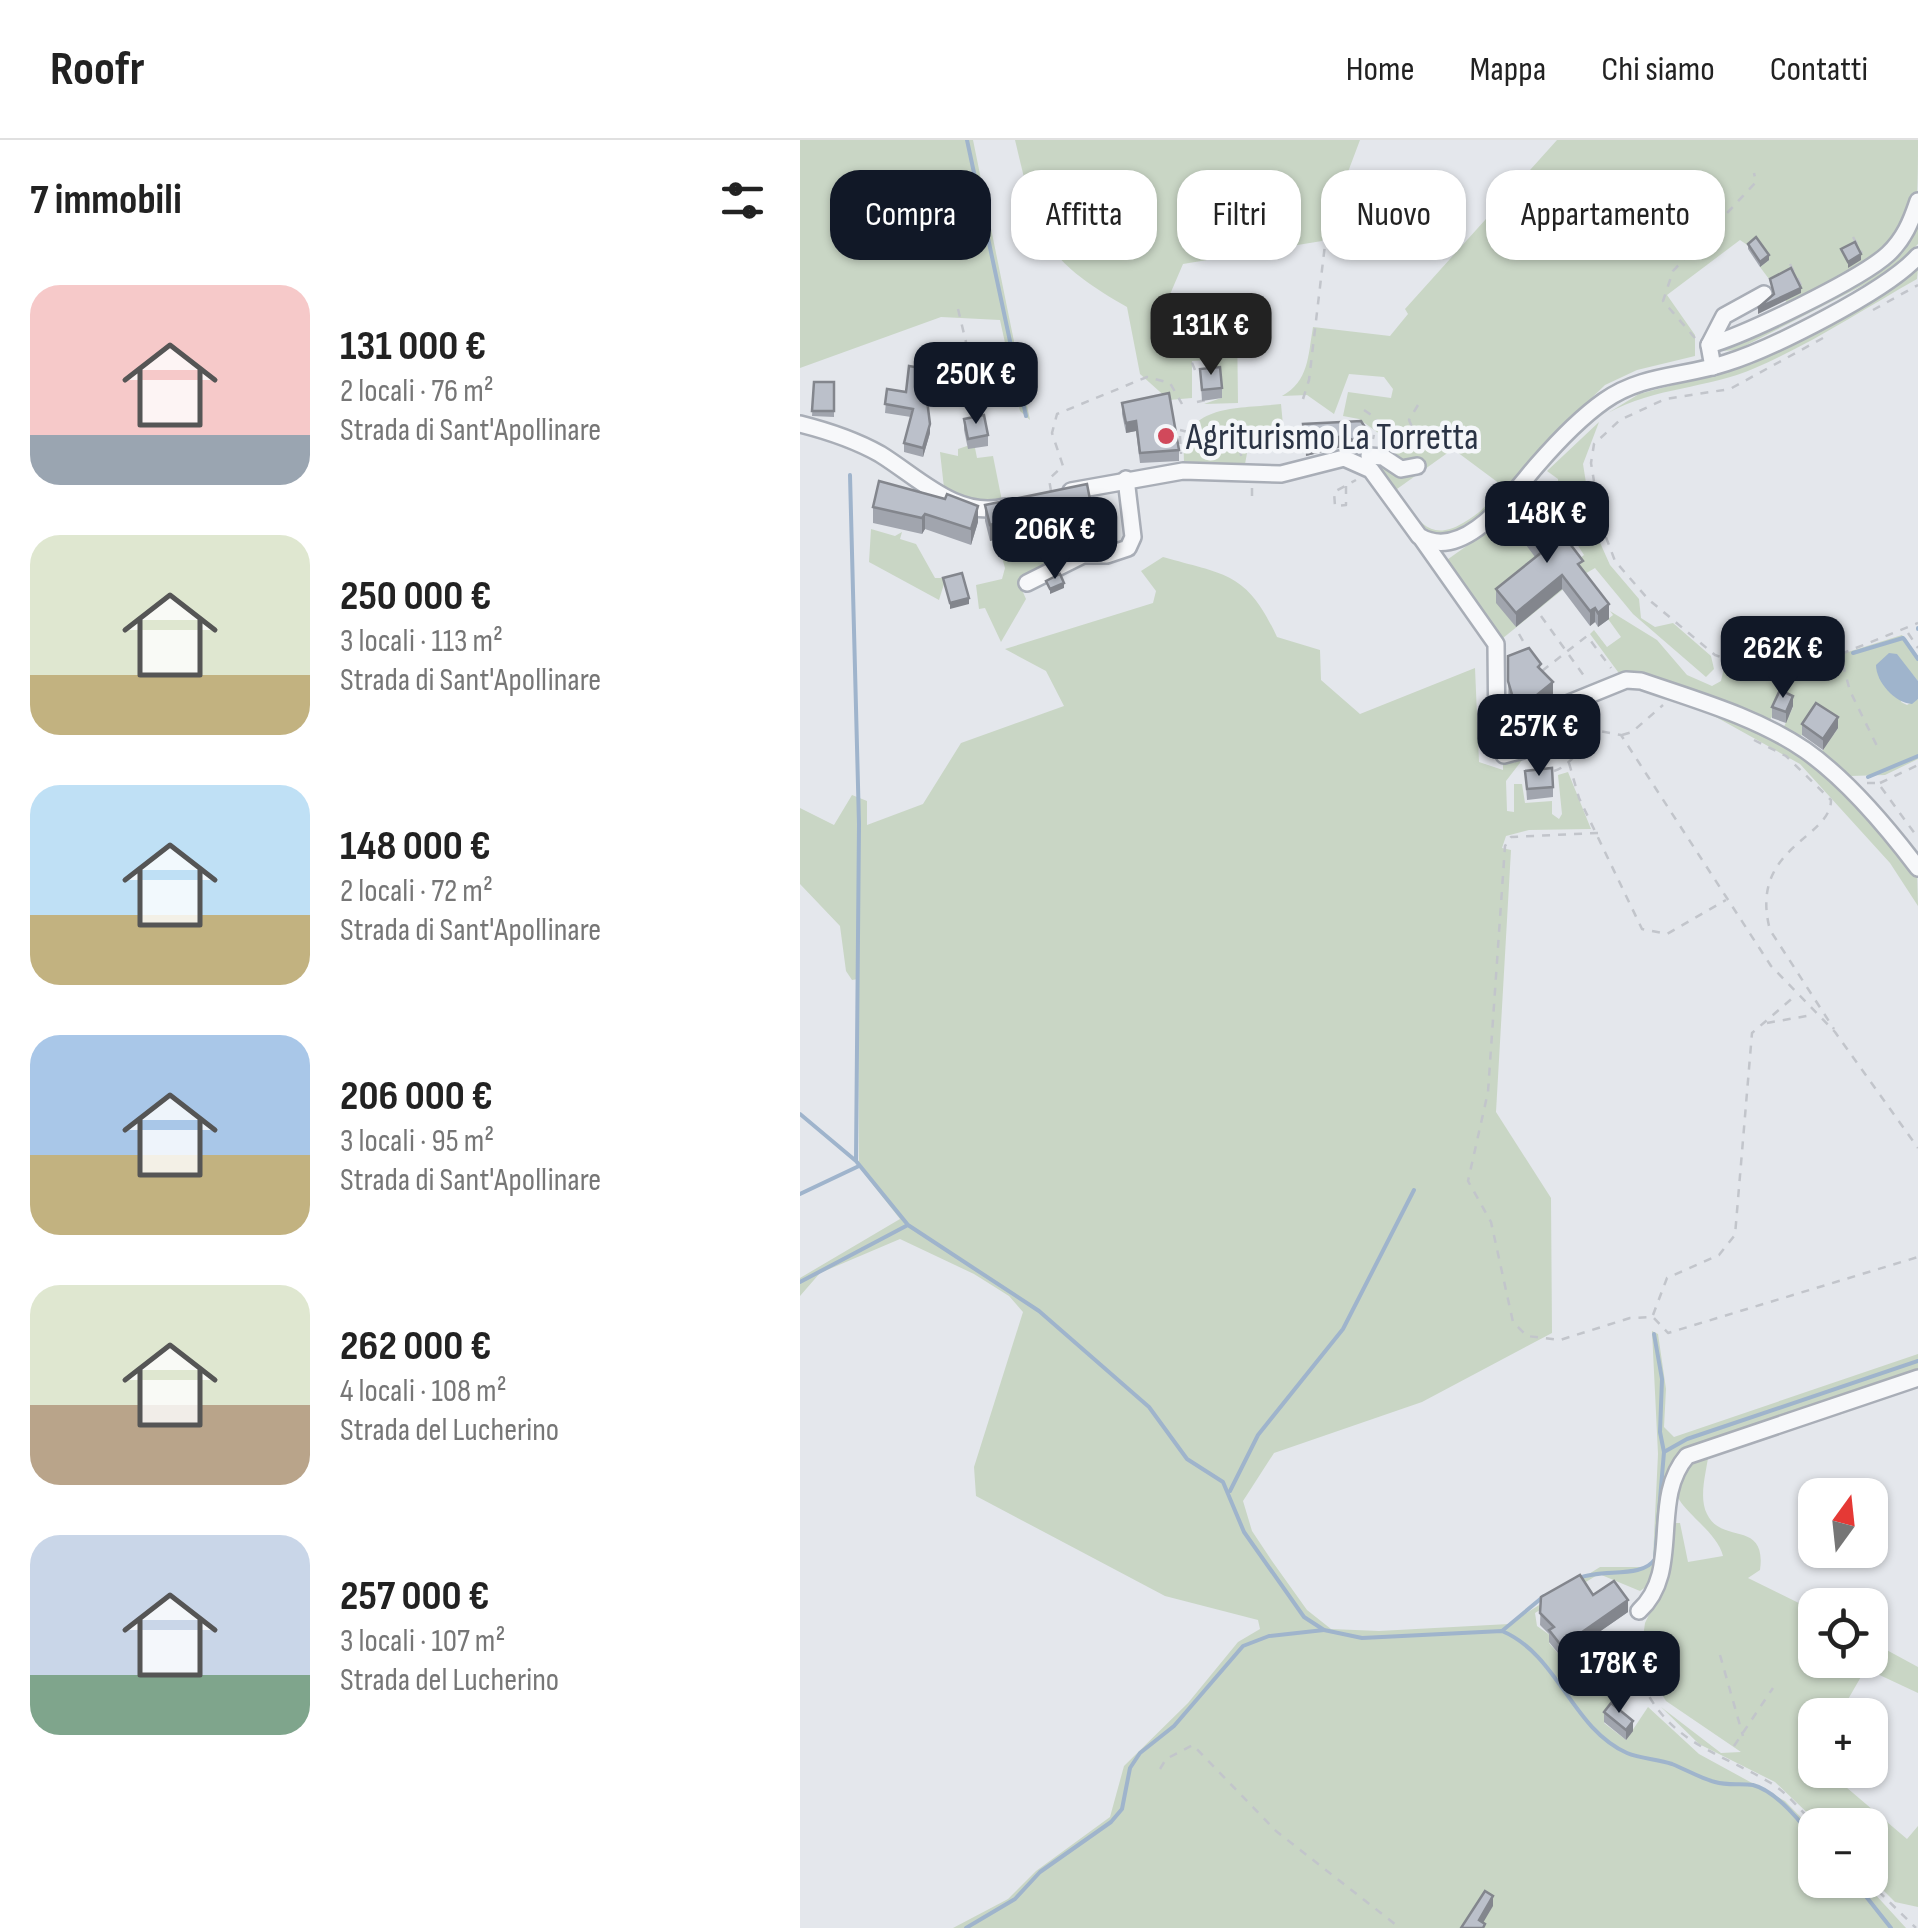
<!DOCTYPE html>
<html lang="it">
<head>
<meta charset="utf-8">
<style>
	body { margin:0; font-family:"Sofia Sans Condensed",sans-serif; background:#f2f2f2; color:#222; height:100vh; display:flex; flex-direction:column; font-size:38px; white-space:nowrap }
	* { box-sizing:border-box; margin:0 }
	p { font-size:32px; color:#767676 }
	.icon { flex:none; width:55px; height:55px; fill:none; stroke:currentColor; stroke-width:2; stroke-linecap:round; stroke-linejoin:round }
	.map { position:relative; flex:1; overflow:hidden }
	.sheet { display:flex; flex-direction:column; background:#fff; width:800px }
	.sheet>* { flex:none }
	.top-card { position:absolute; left:30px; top:30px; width:938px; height:90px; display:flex; gap:20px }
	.needle { width:65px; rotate:15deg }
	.buttons { position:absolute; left:998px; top:1338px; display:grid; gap:20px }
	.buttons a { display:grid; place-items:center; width:90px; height:90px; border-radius:20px; background:#fff; box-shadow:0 2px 8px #0004; font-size:50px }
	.price { position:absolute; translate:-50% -85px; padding:0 22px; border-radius:20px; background:#111827; color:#fff; font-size:32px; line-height:65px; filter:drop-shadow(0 2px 5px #0008) }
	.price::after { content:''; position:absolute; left:50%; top:60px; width:30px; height:22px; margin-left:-15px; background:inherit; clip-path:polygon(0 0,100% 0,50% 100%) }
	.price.active { background:#222; color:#fff }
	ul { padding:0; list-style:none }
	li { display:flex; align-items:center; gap:30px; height:250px; padding:0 30px }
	li span { display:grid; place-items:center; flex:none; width:280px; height:200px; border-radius:30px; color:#555 }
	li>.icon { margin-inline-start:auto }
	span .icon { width:120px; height:120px; fill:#fffc; stroke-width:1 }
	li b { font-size:42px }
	h2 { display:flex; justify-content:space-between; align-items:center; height:120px; padding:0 30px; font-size:42px }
	.tag { padding:0 35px; border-radius:30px; background:#fff; box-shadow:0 2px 8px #0004; font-size:35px; line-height:90px }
	.tag.active { background:#111827; color:#fff }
	header { display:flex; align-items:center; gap:60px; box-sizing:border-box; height:140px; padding:0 50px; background:#fff; border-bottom:2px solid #e0e0e0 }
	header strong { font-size:48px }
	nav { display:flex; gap:55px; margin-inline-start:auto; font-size:35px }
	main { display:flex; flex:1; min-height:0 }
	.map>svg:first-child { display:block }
	.green { fill:#c9d6c5; fill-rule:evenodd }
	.water { fill:#9fb4cc }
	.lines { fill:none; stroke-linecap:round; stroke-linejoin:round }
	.stream { stroke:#9fb4cc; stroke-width:4 }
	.minor-casing { stroke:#a9aeb7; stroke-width:20 }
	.path { stroke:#c2c5cb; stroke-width:2.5; stroke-dasharray:8 8; stroke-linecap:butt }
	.minor { stroke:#f7f8fa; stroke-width:15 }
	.wall { fill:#a1a5ae }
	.shaded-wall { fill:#83868d }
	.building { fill:#bbc0ca; stroke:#83868d; stroke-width:2.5 }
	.poi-dot { fill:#d1495b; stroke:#f4f6f9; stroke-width:4 }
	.labels { text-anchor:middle; stroke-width:9; stroke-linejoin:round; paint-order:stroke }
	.poi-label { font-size:38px; fill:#2b3445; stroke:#f4f6f9; text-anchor:start }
</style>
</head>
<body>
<header>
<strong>Roofr</strong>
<nav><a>Home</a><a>Mappa</a><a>Chi siamo</a><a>Contatti</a></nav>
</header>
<main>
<section class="sheet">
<h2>7 immobili<svg class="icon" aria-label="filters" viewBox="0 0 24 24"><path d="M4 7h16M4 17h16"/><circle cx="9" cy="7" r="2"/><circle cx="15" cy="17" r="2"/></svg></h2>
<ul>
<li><span style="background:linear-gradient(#f6c9c9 75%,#9aa5b1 0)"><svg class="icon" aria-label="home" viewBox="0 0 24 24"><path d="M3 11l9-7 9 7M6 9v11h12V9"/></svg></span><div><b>131 000 €</b><p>2 locali · 76 m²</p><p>Strada di Sant'Apollinare</p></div></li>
<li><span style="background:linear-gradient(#dfe7d0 70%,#c2b280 0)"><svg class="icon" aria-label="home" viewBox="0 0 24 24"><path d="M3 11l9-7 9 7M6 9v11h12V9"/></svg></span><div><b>250 000 €</b><p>3 locali · 113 m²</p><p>Strada di Sant'Apollinare</p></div></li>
<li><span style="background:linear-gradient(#bfe0f5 65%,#c2b280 0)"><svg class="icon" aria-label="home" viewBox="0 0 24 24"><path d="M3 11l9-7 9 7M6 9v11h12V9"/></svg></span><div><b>148 000 €</b><p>2 locali · 72 m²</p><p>Strada di Sant'Apollinare</p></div></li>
<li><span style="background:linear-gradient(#a9c7e8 60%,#c2b280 0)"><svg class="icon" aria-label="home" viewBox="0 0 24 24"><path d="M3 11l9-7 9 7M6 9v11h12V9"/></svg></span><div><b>206 000 €</b><p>3 locali · 95 m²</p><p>Strada di Sant'Apollinare</p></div></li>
<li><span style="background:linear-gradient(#dfe7d0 60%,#b9a48a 0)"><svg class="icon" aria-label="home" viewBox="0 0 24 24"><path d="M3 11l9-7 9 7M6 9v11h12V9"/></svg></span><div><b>262 000 €</b><p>4 locali · 108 m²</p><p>Strada del Lucherino</p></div></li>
<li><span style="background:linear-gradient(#c9d6e8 70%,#7fa58c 0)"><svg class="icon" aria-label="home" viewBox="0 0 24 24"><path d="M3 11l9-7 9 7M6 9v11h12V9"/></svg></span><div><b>257 000 €</b><p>3 locali · 107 m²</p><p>Strada del Lucherino</p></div></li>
</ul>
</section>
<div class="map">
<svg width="1118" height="1788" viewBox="0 0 1118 1788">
	<rect width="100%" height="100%" fill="#e4e7ec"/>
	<!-- green -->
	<g class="green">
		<path d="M0 0H173L230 280 220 271 200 180 141 177 0 228Z"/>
		<path d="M215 0H560L522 101 383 124 359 180 366 188 387 186 397 167 421 164 437 183 438 263 404 264 421 258 415 228 409 227 407 220 392 221V258L369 260 340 234 327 167C239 117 238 95 215 0Z"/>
		<path d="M757 0H1118C1118 17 1118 39 1117 56 1101 117 1038 139 988 165L973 138 969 139 960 127 969 120 940 100 867 155 895 195V216L837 230 805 245 735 313 700 363 646 396C610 393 596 348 575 324L584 297 559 279 543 276 548 252 591 258 593 249 584 237 549 234 534 274 507 255 482 256C509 241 508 216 513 187L590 196 608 174 605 169ZM653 309 700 344C689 364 682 372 663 383 627 404 616 377 597 349Z"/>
		<path d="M1118 71V104L1091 131 937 210 922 211 921 207 1075 129Z"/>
		<path d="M1118 129 1117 139C1064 169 1011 204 955 228 907 249 855 247 808 273L839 254 953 224Z"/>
		<path d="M481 264 484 296 450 297 445 324 488 327 434 328 384 321C380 263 438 269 481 264Z"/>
		<path d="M799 282 783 324 793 387 810 425 839 459 841 478 855 487 873 483 911 516 914 529 906 537 833 474 795 428 783 435 774 423 784 415 752 365 758 356V339L747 331Z"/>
		<path d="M167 306 175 308 177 318 193 316 202 361 168 362 144 348 140 312 158 316V309Z"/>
		<path d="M706 378 766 447 703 498 644 422Z"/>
		<path d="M250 384 260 415 276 412 218 441 226 459 201 502 185 468 179 469 176 445 202 439 205 428 197 399Z"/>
		<path d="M71 389 95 396 102 392 100 399 116 404 135 438H162L144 444 139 460 69 422Z"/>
		<path d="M363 417C426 435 447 432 477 497L520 510 521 540 560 574 675 528 679 622 703 630V621L714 623 733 606 706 641 707 671 714 672V644H722L725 663 752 661V674L759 679 762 674 758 635 768 632 791 689 729 690 706 696 702 708 711 710 696 972 751 1058 752 1193 622 1262 474 1313 443 1361 452 1391 472 1421 507 1470 531 1489 579 1491 709 1484 800 1427H848L853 1419 858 1314 852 1191 858 1194 866 1249 864 1287 874 1297 1118 1214V1230L1098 1238 884 1311 866 1337 856 1440 840 1451 799 1434 735 1473 737 1486 754 1498 749 1503 767 1524 819 1517 825 1532 813 1536 821 1558 804 1583 826 1600 848 1567 899 1614 985 1661 1015 1692V1740H1062L1106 1788H153L208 1759 236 1731 310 1677 324 1626 388 1563 438 1502 460 1489 458 1480 365 1456 176 1356 174 1327 223 1172 209 1156 174 1134 100 1099 20 1133 0 1156V1138L100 1079 59 1027 58 839 52 840 46 831 40 786 0 744V668L34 685 52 655 67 661V685L123 664 161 603 264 566 246 531 205 509 353 463 356 451 341 431Z"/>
		<path d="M810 471 857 500 887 535 912 546 921 541 925 523 972 536 1102 495 1118 516V541L1113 535 1101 562 1107 565 1118 559V619L1085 635 1050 636 1021 613 1038 588 1016 574 999 599 982 591 993 567 980 561 968 584 829 533 821 536 790 494 794 490 807 507 821 497 808 479 813 475Z"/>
		<path d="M898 567 980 600 1040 644 1117 731 1118 766 1090 723 1000 624Z"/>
		<path d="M909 1311C907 1330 898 1357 907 1374 921 1405 967 1379 960 1430L948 1438 1015 1471V1520H1070V1501L1118 1527V1553L1071 1531 1062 1535 1039 1575H1015V1630H1026L1107 1699 1118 1686V1767L1095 1762 1070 1737V1685H1020L975 1642 899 1604 861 1567 921 1613 941 1612 866 1561 840 1519 845 1483 866 1439 872 1383H880L888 1422 923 1416C914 1377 827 1350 909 1311Z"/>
	</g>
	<!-- water -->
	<path class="water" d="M1089 513 1097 514 1118 541V559L1112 564C1095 563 1076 542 1076 525Z"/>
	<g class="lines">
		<!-- stream -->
		<g class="stream">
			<path d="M167 0 226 276"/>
			<path d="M50 335 59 684 56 1020"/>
			<path d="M1118 489V488"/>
			<path d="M1104 499 1118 519"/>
			<path d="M1053 513 1103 498"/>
			<path d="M960 539 1005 532 1037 519"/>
			<path d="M1068 637 1118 616"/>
			<path d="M0 974 56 1021 108 1085 239 1171 349 1267 387 1319 423 1342 444 1392 504 1477 524 1490 562 1498 702 1491C759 1515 771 1588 827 1613 841 1619 858 1619 872 1624 887 1630 900 1638 915 1642 928 1646 941 1643 953 1645 976 1651 1004 1684 1015 1703"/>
			<path d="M0 1054 59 1026"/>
			<path d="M0 1142 106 1086"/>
			<path d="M854 1194 862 1239 860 1292 864 1312"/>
			<path d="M430 1351 458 1295 543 1189 614 1050"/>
			<path d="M779 1438C803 1428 842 1439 855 1419L864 1312 887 1299 1118 1221"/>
			<path d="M702 1491 744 1456"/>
			<path d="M1053 1740 1091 1788"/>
			<path d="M166 1788 215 1759 240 1732 311 1682 322 1669 330 1628 340 1613 374 1586 443 1506 469 1496 524 1490"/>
		</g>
		<defs>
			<g id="minor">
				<path d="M909 205 924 176 964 154"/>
				<path d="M913 227 909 205C945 195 1061 139 1088 114 1104 99 1111 82 1118 61"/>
				<path d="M0 284C28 291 55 300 80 314 119 338 157 379 205 367"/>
				<path d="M569 316 583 317 601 329 617 326"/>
				<path d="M271 351 383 331 481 334 544 318 571 330 619 396C665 424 713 352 738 324 758 301 780 278 804 261 842 234 884 237 926 223 971 209 1087 151 1118 116"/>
				<path d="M622 399 696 504 697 603 704 615 723 610 752 570 826 540 841 541C896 560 957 577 1005 610 1048 640 1087 687 1118 728"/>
				<path d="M227 443 283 415H307L328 408 333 397 326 339"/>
				<path d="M839 1471C883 1431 849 1360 887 1316L1118 1238"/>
			</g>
		</defs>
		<!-- minor casing -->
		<use href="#minor" class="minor-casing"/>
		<!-- path -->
		<g class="path">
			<path d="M1053 97 1062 113"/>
			<path d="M990 124 1003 149"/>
			<path d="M158 169 178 252"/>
			<path d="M1073 170 1118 145"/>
			<path d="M895 198 863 161 873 131 956 42 954 33"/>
			<path d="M1023 198 930 249 865 259 820 280 794 304 791 323 801 384 815 421 848 459 915 515 966 533 1040 514 1050 551 1078 608"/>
			<path d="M395 230 390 218 433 205 430 186"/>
			<path d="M503 259 509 240 526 96"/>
			<path d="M397 262 406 260"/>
			<path d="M618 265 609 280 623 312"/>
			<path d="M564 270 577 279 573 299"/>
			<path d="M380 290 439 305 442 320"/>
			<path d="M380 296 381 314"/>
			<path d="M546 346V365L535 366 534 352 556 340"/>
			<path d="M251 351 249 339 263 326 252 293 257 274 347 237 370 243 382 264"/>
			<path d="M452 356V346"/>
			<path d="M741 476 787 540"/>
			<path d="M1108 493 1118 508"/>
			<path d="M719 494 728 510"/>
			<path d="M1041 514 1118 483"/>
			<path d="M742 531 787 496 811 528"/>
			<path d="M822 595 832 592 863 565"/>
			<path d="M954 600 986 616 1031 660C1031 699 948 707 970 790L1034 889"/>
			<path d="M769 623 779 658 842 789 867 794 926 760"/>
			<path d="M754 631C772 626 782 602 799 591L821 595 971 826 1035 892 1118 1008"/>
			<path d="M1067 643H1078L1118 698"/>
			<path d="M1080 643 1118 625"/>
			<path d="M798 693 711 697 705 706 688 952 668 1041 691 1082 713 1182 727 1196 760 1200 830 1178 853 1177 868 1193 1118 1117"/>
			<path d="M967 883 1012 875"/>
			<path d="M853 1175 867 1138 919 1115 935 1095 952 893 995 856"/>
			<path d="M920 1515 943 1596"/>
			<path d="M842 1543C870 1603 918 1612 969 1642 987 1652 1001 1671 1015 1685"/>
			<path d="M934 1606 973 1548"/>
			<path d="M360 1629 366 1619 393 1605 476 1691 600 1788"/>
			<path d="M1067 1740 1116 1788"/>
		</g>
		<!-- minor -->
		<use href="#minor" class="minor"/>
	</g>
	<!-- wall -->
	<g class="wall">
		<path d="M948 104 969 120 960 127 948 109Z"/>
		<path d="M400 229 422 248V258L402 261Z"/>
		<path d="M121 237 120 243 130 293 123 317 104 312V303L111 277 85 273 87 249 106 252Z"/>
		<path d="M14 242H34V277L12 276Z"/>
		<path d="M322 263 379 310V321L340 323 336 291 326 293 322 274Z"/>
		<path d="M164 279 188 295V306L168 309 164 290Z"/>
		<path d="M503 284 568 302 559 312 542 307 506 316Z"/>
		<path d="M79 341 178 382 171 405 125 389 122 394 73 383V367Z"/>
		<path d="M706 364 733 381 748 399 783 431 809 479 798 487 795 482 790 486 762 449 716 487 696 463V449L735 417 706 378Z"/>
		<path d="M185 365H291V380L254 388 253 382 190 401 185 381Z"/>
		<path d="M708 516 741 530 753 557 717 587 714 576V601L709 602Z"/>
		<path d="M993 566 986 583 972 578V567Z"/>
		<path d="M1002 584 1038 588 1023 610 1002 595Z"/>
		<path d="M725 631 753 647V657L727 660Z"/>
		<path d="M793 1455 828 1472 776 1508V1518L767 1524 749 1502V1494L740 1485 741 1457Z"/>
		<path d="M804 1572 833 1591 826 1600 804 1582Z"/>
	</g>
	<!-- shaded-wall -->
	<g class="shaded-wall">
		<path d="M1061 114V120L1048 128V122Z"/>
		<path d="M969 115V120L960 127V122Z"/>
		<path d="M1001 148V153L958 174V168Z"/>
		<path d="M336 281V291L326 293V283Z"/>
		<path d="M130 284V293L123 317V308Z"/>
		<path d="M568 292V302L559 312V302Z"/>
		<path d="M542 296V307L506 316V306Z"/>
		<path d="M178 366V382L171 405V389Z"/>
		<path d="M253 366V382L190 401V385Z"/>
		<path d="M125 374V389L122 394V378Z"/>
		<path d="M762 435V449L716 487V473Z"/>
		<path d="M264 443V448L250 454V449Z"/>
		<path d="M169 458V464L150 469V463Z"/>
		<path d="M809 464V479L798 487V473Z"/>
		<path d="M795 468V482L790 486V471Z"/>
		<path d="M753 542V557L717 587V571Z"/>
		<path d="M993 556V566L986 583V572Z"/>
		<path d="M1038 577V588L1023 610V599Z"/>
		<path d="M714 580V601L709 602V581Z"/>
		<path d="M828 1460V1472L776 1508V1518L767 1524V1513L772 1499Z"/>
		<path d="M833 1581V1591L826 1600V1590Z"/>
		<path d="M693 1756V1766L680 1788 679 1780Z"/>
	</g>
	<!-- building -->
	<g class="building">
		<path d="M956 97 969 115 960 122 948 104Z"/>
		<path d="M1055 102 1061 114 1048 122 1041 109Z"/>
		<path d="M991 128 1001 148 958 168 974 154 970 139Z"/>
		<path d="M109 226 121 228 118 243 125 244 130 284 123 308 104 303 113 269 85 264 87 249 106 252Z"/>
		<path d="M420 227 422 248 402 250 400 229Z"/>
		<path d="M14 242H34V271H12Z"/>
		<path d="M369 253 379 310 340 313 336 281 326 283 322 263Z"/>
		<path d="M184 275 188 295 168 299 164 279Z"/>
		<path d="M561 281 568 292 559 302 542 296 506 306 503 284Z"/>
		<path d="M79 341 145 359 147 354 178 366 171 389 125 374 122 378 73 367Z"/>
		<path d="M287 344 291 365 254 372 253 366 190 385 185 365Z"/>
		<path d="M722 353 733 367 727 372 748 399 761 392 783 421 778 424 809 464 798 473 795 468 790 471 762 435 716 473 696 449 742 412 706 364 714 356Z"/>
		<path d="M162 433 169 458 150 463 143 438Z"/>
		<path d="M260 434 264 443 250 449 246 441Z"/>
		<path d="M729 508 741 524 738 527 753 542 717 571 708 541V516Z"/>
		<path d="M980 550 993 556 986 572 972 567Z"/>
		<path d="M714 561V580L709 581 708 562Z"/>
		<path d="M1016 563 1038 577 1023 599 1002 584Z"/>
		<path d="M752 628 753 647 727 649 725 631Z"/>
		<path d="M780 1435 793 1455 814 1441 828 1460 772 1499 776 1506 767 1513 749 1490 754 1487 740 1473 741 1457Z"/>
		<path d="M811 1563 833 1581 826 1590 804 1572Z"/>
		<path d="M685 1751 693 1756 679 1780 685 1784 683 1788H661Z"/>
	</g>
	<!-- markers -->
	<circle class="poi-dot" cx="366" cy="296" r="10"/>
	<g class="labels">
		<!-- poi labels -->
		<g class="poi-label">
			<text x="386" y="309">Agriturismo La Torretta</text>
		</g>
	</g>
</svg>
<div class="buttons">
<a><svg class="needle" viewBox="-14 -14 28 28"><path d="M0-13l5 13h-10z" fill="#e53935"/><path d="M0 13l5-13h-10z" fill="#767676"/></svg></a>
<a><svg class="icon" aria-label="locate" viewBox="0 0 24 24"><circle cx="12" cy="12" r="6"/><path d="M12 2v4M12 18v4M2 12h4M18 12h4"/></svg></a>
<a>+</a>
<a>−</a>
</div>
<b class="price active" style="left:411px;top:238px">131K €</b>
<b class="price" style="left:176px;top:287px">250K €</b>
<b class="price" style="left:747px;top:426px">148K €</b>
<b class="price" style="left:255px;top:442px">206K €</b>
<b class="price" style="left:983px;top:561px">262K €</b>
<b class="price" style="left:739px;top:639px">257K €</b>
<b class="price" style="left:819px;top:1576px">178K €</b>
<div class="top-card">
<a class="tag active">Compra</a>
<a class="tag">Affitta</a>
<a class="tag">Filtri</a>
<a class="tag">Nuovo</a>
<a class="tag">Appartamento</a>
</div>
</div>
</main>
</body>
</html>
